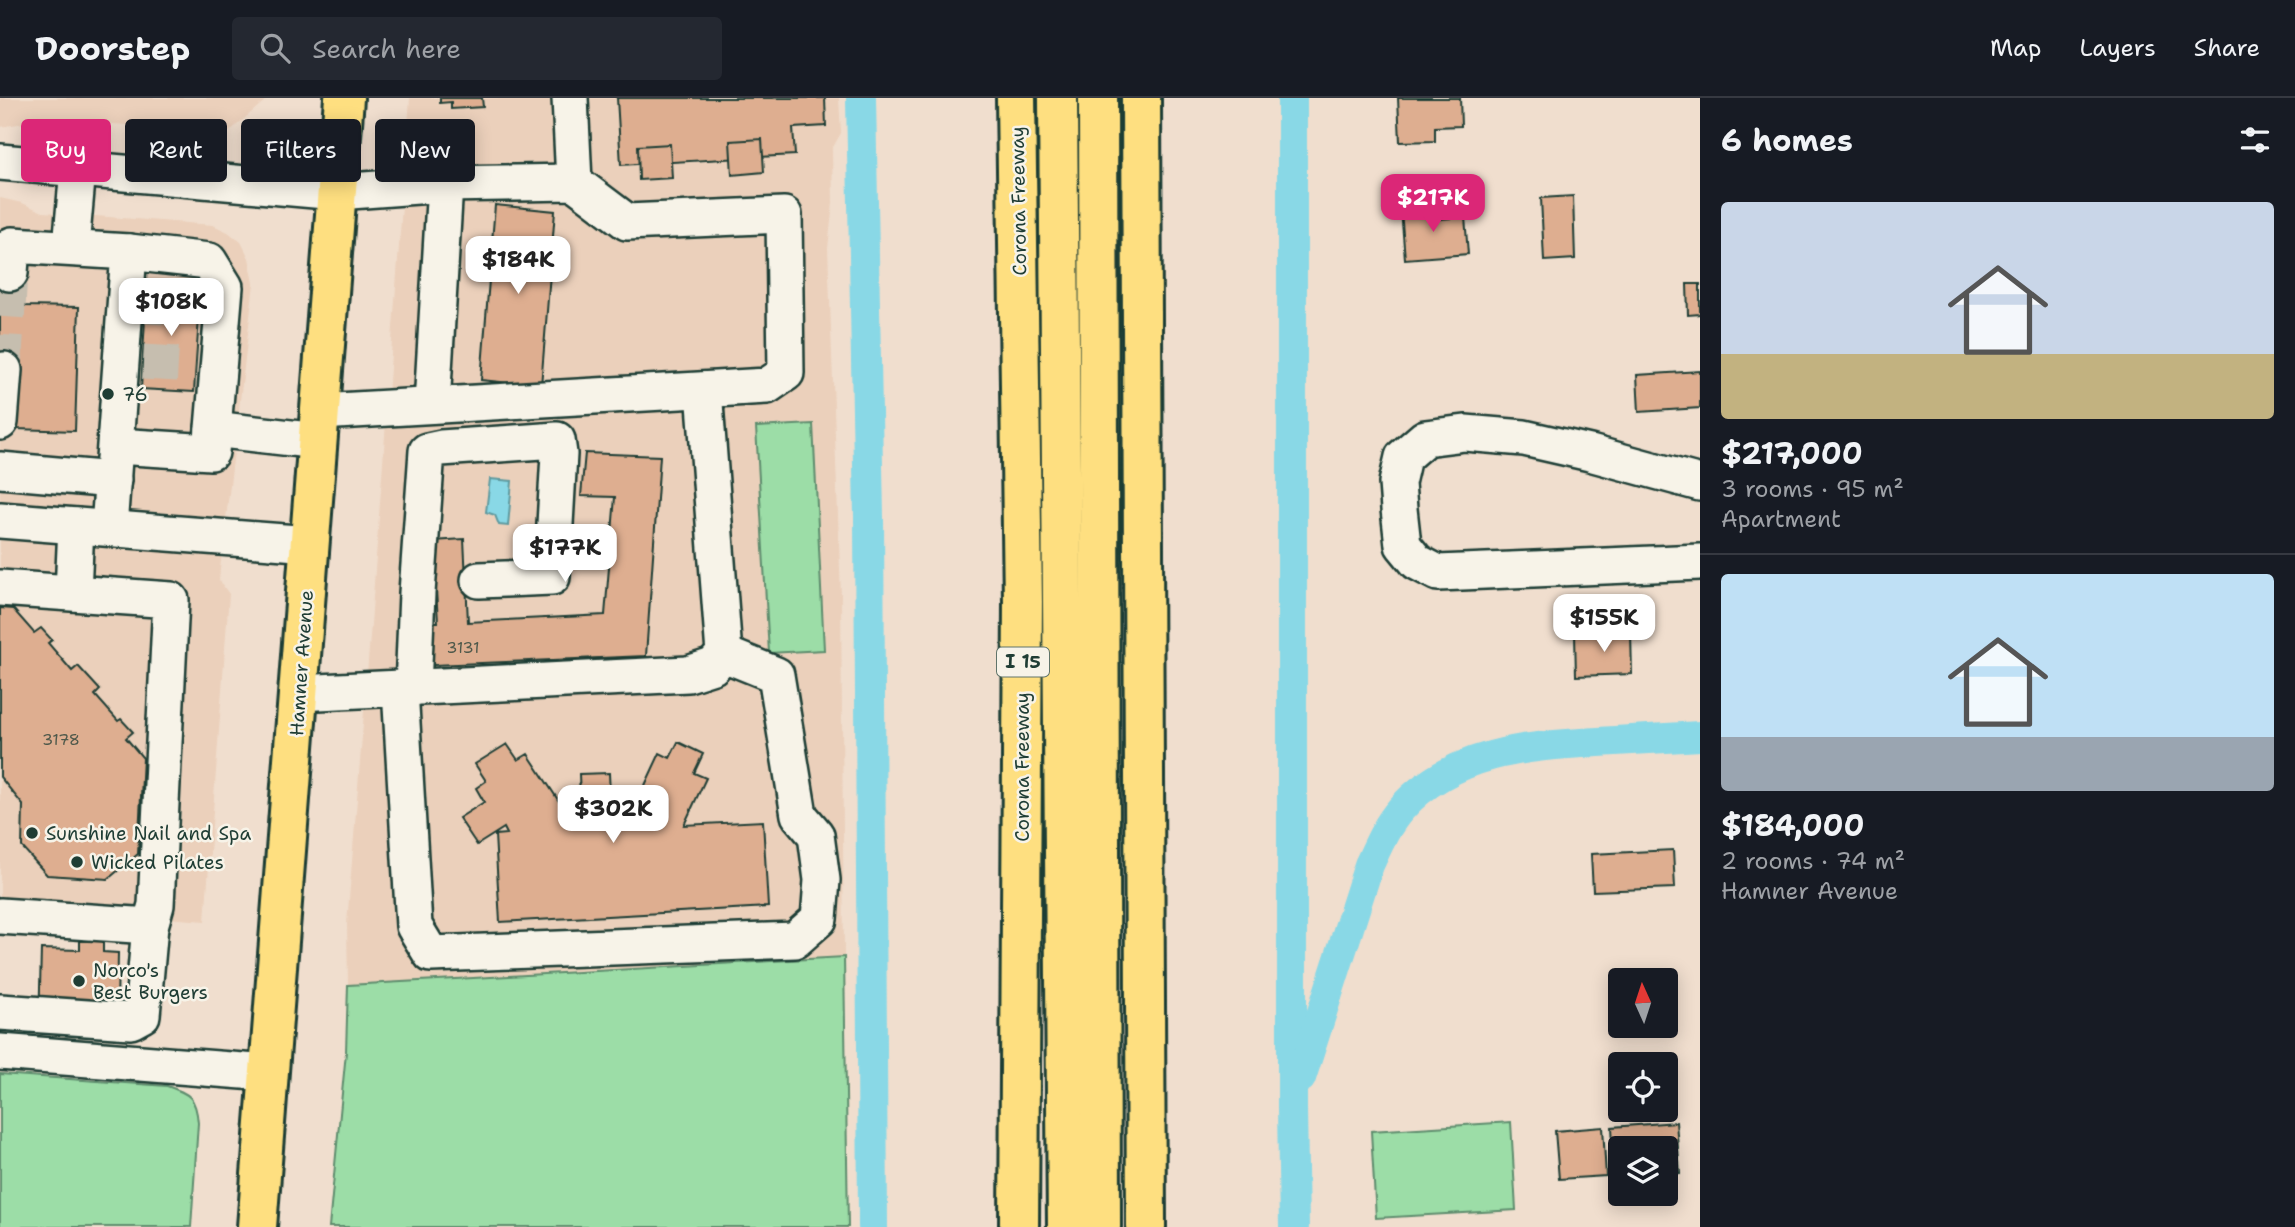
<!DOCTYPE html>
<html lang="en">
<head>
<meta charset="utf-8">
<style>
	body { margin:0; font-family:"Shantell Sans",sans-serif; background:#242831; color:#f1f3f6; height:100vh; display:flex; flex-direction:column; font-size:26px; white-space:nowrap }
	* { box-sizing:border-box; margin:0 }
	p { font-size:23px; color:#9ea1a6 }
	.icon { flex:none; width:38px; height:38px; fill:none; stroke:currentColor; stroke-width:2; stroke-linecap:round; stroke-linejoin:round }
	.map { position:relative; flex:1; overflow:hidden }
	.side { display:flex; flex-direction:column; background:#171b24; width:595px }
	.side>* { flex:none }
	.banner { position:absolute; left:21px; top:21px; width:665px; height:63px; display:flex; gap:14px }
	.needle { width:46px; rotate:357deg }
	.controls { position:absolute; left:1608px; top:870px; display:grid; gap:14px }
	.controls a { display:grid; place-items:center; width:70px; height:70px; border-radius:7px; background:#171b24; box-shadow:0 4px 18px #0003; font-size:35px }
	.price { position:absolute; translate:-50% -60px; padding:0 16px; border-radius:14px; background:#fff; color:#222; font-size:23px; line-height:46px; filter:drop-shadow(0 2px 4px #0008) }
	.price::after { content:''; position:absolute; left:50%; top:42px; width:21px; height:16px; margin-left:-10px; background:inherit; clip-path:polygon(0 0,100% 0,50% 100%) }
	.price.selected { background:#db2777; color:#fff }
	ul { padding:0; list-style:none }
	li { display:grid; align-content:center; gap:14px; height:371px; padding:0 21px }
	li+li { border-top:2px solid #363941 }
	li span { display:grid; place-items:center; height:217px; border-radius:7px; color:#555 }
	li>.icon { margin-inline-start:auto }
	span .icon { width:126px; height:126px; fill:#fffc; stroke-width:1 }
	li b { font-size:30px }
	h2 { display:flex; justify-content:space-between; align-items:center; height:84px; padding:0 21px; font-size:30px }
	.pill { padding:0 24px; border-radius:7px; background:#171b24; box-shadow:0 4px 18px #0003; font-size:24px; line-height:63px }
	.pill.selected { background:#db2777; color:#fff }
	header { display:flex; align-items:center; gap:42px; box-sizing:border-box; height:98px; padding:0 35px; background:#171b24; border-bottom:2px solid #363941 }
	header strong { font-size:33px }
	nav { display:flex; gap:38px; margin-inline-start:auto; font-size:24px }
	.search { width:490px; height:63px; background:#242831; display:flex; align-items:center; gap:18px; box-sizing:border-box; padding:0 24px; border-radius:7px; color:#9ea1a6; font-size:26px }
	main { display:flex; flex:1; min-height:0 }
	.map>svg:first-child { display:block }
	.built { fill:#ebd0bb }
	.green { fill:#9cdda7; stroke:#5e8d6e; stroke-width:2 }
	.water { fill:#89d8e6; stroke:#5f9a9f; stroke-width:2 }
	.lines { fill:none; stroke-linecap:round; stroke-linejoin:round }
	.canal { stroke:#89d8e6; stroke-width:30 }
	.building { fill:#deae90; stroke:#1f3d34; stroke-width:2 }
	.minor-tunnel { stroke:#c6beaf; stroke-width:35; stroke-dasharray:35 18; stroke-linecap:butt }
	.minor-casing { stroke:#1f3d34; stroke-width:40 }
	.major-casing { stroke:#1f3d34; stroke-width:44 }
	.highway-casing { stroke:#1f3d34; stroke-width:44 }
	.minor { stroke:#f7f3e8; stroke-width:35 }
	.major { stroke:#fedf80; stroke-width:38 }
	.highway { stroke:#fedf80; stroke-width:38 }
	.poi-dot { fill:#1f3d34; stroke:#f7f3e8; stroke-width:2.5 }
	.labels { text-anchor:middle; stroke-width:5; stroke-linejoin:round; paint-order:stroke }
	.number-label { font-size:16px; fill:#4f594b }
	.shield { fill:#f7f3e8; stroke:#60746a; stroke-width:2 }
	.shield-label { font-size:18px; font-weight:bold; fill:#1f3d34 }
	.street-label { font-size:19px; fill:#1f3d34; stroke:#f7f3e8 }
	.poi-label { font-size:19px; fill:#1f3d34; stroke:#f7f3e8; text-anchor:start }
</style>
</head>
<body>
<header>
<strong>Doorstep</strong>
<div class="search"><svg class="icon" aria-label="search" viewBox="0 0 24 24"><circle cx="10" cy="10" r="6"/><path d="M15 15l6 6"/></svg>Search here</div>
<nav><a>Map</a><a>Layers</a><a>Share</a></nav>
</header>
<main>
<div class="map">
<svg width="1700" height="1129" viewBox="0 0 1700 1129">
	<rect width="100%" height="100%" fill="#f0dece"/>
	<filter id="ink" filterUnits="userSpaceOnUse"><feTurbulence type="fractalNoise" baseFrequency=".0143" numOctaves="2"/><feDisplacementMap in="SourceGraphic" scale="14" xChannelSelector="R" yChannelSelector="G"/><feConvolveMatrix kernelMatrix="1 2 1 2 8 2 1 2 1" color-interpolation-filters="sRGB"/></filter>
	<g filter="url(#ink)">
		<!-- built -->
		<g class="built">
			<path d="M0 0H268L229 34 69 23 43 22 0 29Z"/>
			<path d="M410 0H839L841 35 832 51 833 105 828 150 841 498 844 859 348 887 347 826 371 526Z"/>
			<path d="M0 100 22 105 43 114 213 127 228 134 241 144 249 160 254 185 220 471 219 482 229 496 205 823 0 807Z"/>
		</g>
		<!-- green -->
		<g class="green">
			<path d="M813 326 824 552 769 555 756 329Z"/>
			<path d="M844 859 848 1129H329L346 954 348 887Z"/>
			<path d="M0 976 167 988C190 996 196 999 198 1025L191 1129H0Z"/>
			<path d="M1511 1024 1516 1112 1376 1120 1371 1033Z"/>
		</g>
		<!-- water -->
		<path class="water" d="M490 381 512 383 508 428 499 427 495 417 486 414Z"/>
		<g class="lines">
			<!-- canal -->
			<g class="canal">
				<path d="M861 0 869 419 873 1129"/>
				<path d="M1292 0V1010L1294 1129"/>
				<path d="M1301 980 1369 767C1378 748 1386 728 1401 711 1451 654 1527 648 1598 644 1632 642 1666 640 1700 638"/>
			</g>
		</g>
		<!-- building -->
		<g class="building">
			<path d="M440 0H482L483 9 451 11V4L440 5Z"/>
			<path d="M617 0H825L826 28 793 30 795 57 621 67Z"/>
			<path d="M1398 0H1460L1461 28 1435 29V43L1400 44Z"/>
			<path d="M762 41 764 74 732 77 730 43Z"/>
			<path d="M670 46 672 80 639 82 638 48Z"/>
			<path d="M1573 98 1575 161 1544 163 1541 100Z"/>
			<path d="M495 107 555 113 541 288 481 282Z"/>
			<path d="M1440 109V121L1465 119 1468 156 1405 161 1401 112Z"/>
			<path d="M0 175H25L24 208 79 209 75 333 16 331 18 272H0Z"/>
			<path d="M147 186 201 189 194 294 141 291Z"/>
			<path d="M1687 186H1700V216L1688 217Z"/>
			<path d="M1700 273V310L1639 314 1637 277Z"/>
			<path d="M585 355 660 358 646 558 433 567 432 524H438L433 443 464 441 468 524 605 517 615 399 581 398Z"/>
			<path d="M0 510 13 511 34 535 41 530 52 542 48 545 72 573 78 568 100 592 95 597 118 623 121 621 133 634 126 640 143 660 138 756 108 781 47 777 22 749 23 707 0 679Z"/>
			<path d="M1631 534 1632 576 1576 578 1575 536Z"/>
			<path d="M678 644 703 656 694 675 706 680 684 727 763 723 768 809 500 824 495 737 507 736 504 730 477 747 459 720 484 704 476 690 486 683 475 666 507 646 518 662 528 656 564 711 563 700 580 699 579 676 609 675 610 697 641 696 660 655 670 660Z"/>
			<path d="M1673 752 1675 790 1593 793 1591 756Z"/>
			<path d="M80 843H103V854L118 855 117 912 39 929 41 851 80 852Z"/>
			<path d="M1676 1024 1680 1075 1666 1076V1050H1620V1078L1615 1079 1612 1029Z"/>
			<path d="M1603 1029 1606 1078 1559 1081 1555 1033Z"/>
		</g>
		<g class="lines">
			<!-- minor-tunnel -->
			<g class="minor-tunnel">
				<path d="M146 208 199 211"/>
				<path d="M143 264 196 267"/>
				<path d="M4 272 10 175"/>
			</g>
			<defs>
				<g id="minor">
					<path d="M570 0 574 84"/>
					<path d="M0 64 337 94 445 86 574 84 627 124 784 117 786 275 767 288 320 314"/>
					<path d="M71 149 78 71"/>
					<path d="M10 175 12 147 129 154 109 430"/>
					<path d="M432 307 445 86"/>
					<path d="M0 324 4 272"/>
					<path d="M213 331 318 343"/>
					<path d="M116 348 211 354 225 189 209 163 129 154"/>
					<path d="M0 372 113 382"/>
					<path d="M1700 385 1590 355 1524 340 1465 335 1425 340 1403 359 1397 385 1399 411 1403 447 1417 464 1438 475 1700 464"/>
					<path d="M0 422 310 446"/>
					<path d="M0 490 171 502 156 807 150 828 142 917 131 923 0 914"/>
					<path d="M73 494 76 428"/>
					<path d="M413 590 417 495 427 353 441 350 557 342 559 356 552 479 479 482"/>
					<path d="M400 591 414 828 431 856 795 842 819 821 822 782 816 737 799 717 776 577 724 556"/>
					<path d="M298 595 688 576 713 568 724 556 704 292"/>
					<path d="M0 818 150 828"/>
					<path d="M0 954 269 975"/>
				</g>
				<path id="major" d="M257 1129 344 0"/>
				<g id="highway">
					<path d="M1016 0 1023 504 1019 1129"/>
					<path d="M1058 0 1067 1129"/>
					<path d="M1098 0 1101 1129"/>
					<path d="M1141 0 1146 1129"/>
				</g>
			</defs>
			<!-- minor casing -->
			<use href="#minor" class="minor-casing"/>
			<!-- major casing -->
			<use href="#major" class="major-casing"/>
			<!-- highway casing -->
			<use href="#highway" class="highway-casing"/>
			<!-- minor -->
			<use href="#minor" class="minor"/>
			<!-- major -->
			<use href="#major" class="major"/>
			<!-- highway -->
			<use href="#highway" class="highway"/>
		</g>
	</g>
	<!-- markers -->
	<g class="poi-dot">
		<circle cx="108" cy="296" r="7"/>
		<circle cx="32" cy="735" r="7"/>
		<circle cx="77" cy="764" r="7"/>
		<circle cx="79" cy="883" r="7"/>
	</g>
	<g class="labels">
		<!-- number labels -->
		<g class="number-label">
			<text x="463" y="555">3131</text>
			<text x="61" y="647">3178</text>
		</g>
		<!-- shield labels -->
		<rect class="shield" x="997" y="549.5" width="52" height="29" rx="5"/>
		<g class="shield-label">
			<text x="1023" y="570">I 15</text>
		</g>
		<!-- street labels -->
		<g class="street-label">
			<text transform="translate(1018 103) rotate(-91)" y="7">Corona Freeway</text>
			<text transform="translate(301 565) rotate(-86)" y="7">Hamner Avenue</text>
			<text transform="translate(1022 669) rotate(-90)" y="7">Corona Freeway</text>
		</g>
		<!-- poi labels -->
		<g class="poi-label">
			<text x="122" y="303">76</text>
			<text x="46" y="742">Sunshine Nail and Spa</text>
			<text x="91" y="771">Wicked Pilates</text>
			<text x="93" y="879">Norco's<tspan x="93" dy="22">Best Burgers</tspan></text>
		</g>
	</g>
</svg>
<div class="controls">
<a><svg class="needle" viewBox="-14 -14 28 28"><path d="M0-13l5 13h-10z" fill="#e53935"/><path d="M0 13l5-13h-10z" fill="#9ea1a6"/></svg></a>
<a><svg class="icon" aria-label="locate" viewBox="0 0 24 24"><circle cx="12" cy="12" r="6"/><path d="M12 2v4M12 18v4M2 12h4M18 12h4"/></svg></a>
<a><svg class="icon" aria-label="layers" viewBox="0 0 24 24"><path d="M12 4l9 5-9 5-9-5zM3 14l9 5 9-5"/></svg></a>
</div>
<b class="price selected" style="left:1433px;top:136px">$217K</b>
<b class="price" style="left:518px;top:198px">$184K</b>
<b class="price" style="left:171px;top:240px">$108K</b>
<b class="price" style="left:565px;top:486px">$177K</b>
<b class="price" style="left:1604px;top:556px">$155K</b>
<b class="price" style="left:613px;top:747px">$302K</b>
<div class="banner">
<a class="pill selected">Buy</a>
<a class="pill">Rent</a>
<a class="pill">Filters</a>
<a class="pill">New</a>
</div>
</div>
<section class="side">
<h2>6 homes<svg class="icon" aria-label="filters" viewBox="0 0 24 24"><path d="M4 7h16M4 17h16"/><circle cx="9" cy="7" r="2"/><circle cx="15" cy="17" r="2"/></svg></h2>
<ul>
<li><span style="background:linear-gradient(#c9d6e8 70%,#c2b280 0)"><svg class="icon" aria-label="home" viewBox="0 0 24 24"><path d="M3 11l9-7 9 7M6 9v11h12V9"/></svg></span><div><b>$217,000</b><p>3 rooms · 95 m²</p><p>Apartment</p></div></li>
<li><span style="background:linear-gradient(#bfe0f5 75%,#9aa5b1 0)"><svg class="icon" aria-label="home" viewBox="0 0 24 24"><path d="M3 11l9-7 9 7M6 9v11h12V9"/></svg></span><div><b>$184,000</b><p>2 rooms · 74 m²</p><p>Hamner Avenue</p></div></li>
</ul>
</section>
</main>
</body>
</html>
